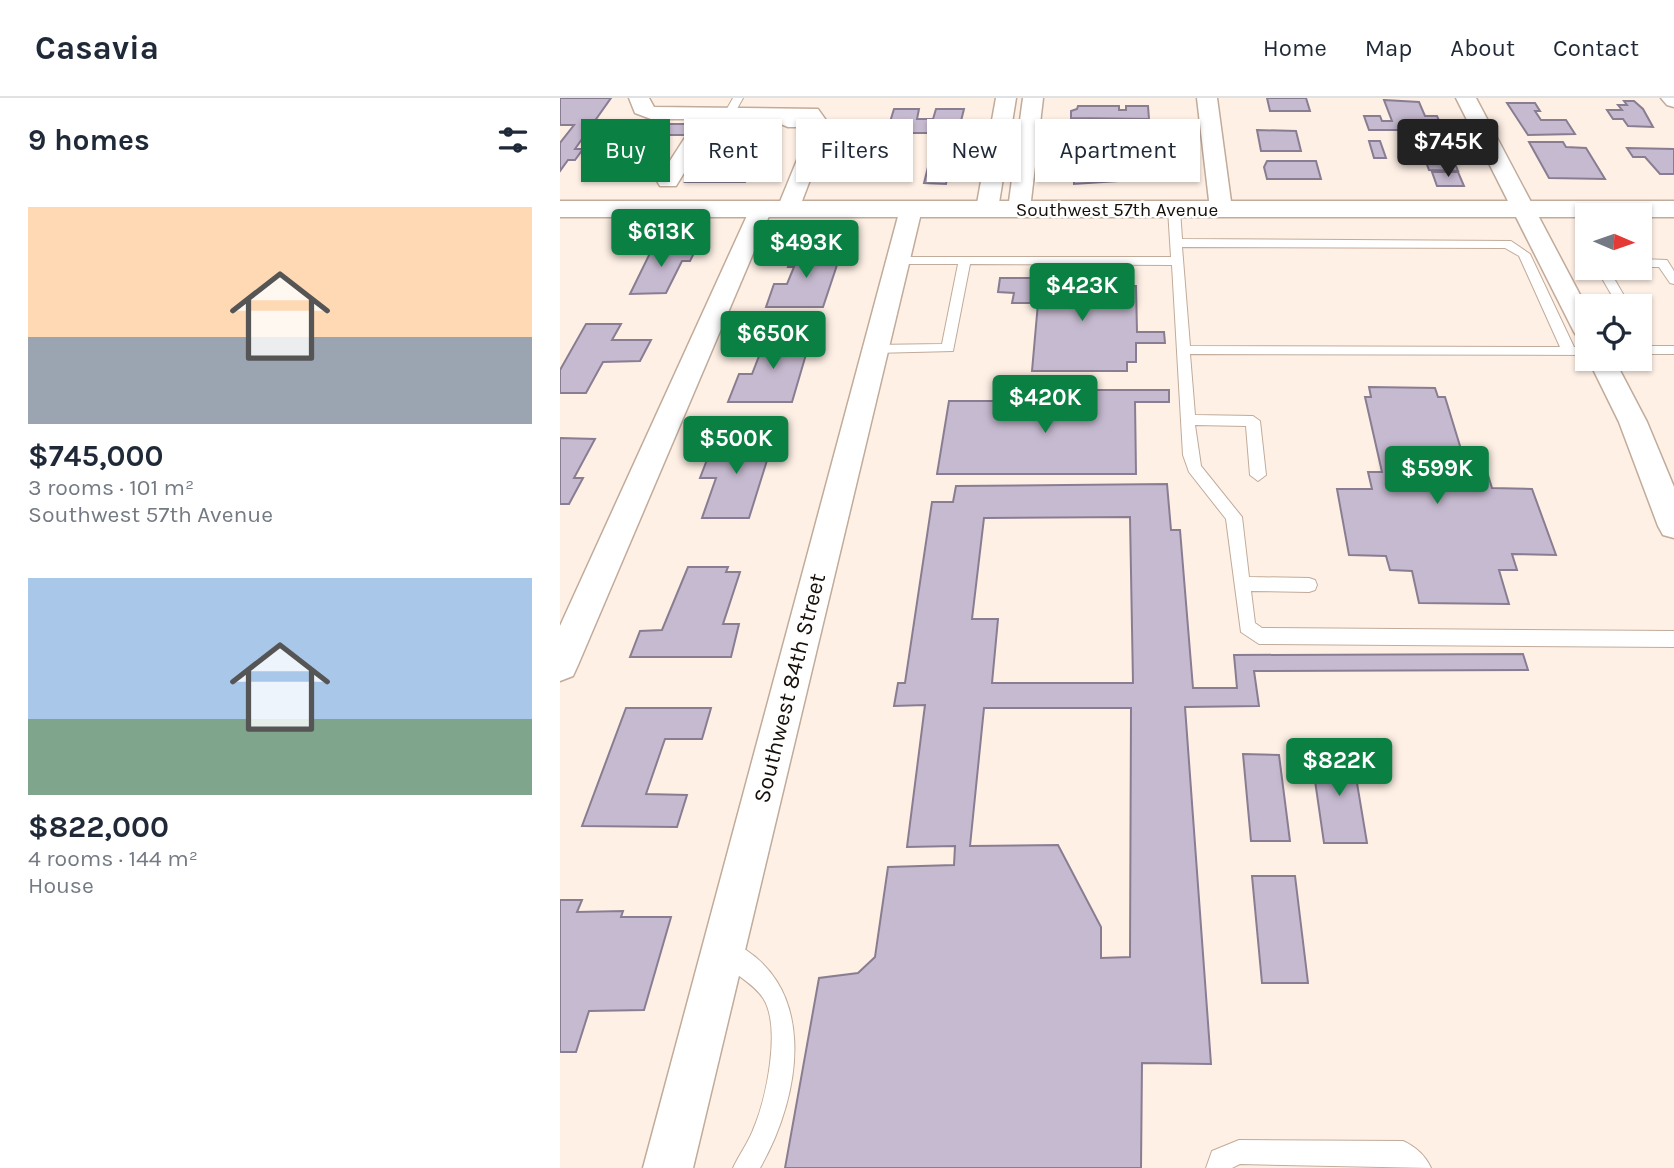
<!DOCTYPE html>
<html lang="en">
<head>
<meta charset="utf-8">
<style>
	body { margin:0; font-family:Karla,sans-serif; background:#f6f6f7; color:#1f2937; height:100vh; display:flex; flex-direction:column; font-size:26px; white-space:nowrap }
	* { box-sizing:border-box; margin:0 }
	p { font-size:23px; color:#747a83 }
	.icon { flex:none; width:38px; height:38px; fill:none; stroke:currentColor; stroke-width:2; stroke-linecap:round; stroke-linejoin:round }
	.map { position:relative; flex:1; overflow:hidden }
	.panel { display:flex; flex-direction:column; background:#fff; width:560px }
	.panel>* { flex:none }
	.guide { position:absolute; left:21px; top:21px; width:665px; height:63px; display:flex; gap:14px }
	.needle { width:46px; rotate:92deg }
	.controls { position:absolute; left:1015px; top:105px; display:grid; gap:14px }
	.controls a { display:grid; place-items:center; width:77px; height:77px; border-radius:0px; background:#fff; box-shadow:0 2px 5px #0004; font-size:35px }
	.price { position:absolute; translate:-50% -60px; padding:0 16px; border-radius:7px; background:#0b8043; color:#fff; font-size:23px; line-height:46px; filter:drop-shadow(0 2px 4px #0008) }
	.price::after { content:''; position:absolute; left:50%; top:42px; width:21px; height:16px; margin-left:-10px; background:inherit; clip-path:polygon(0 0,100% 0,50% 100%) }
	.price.current { background:#222; color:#fff }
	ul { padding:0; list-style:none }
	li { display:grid; align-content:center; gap:14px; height:371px; padding:0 28px }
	li span { display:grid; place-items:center; height:217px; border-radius:0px; color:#555 }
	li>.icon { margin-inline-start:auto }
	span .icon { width:126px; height:126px; fill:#fffc; stroke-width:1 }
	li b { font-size:30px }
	h2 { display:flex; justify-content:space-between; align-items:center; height:84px; padding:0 28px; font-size:30px }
	.chip { padding:0 24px; border-radius:0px; background:#fff; box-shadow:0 2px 5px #0004; font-size:24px; line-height:63px }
	.chip.current { background:#0b8043; color:#fff }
	header { display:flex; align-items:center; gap:42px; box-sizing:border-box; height:98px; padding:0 35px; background:#fff; border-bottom:2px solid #e0e1e3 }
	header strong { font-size:33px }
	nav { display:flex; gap:38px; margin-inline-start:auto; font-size:24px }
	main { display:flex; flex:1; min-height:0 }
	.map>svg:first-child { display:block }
	.building { fill:#c6bad0; stroke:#897d92; stroke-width:2; fill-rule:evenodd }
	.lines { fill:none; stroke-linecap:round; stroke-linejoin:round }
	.lane-casing { stroke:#c1ab9a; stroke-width:2 }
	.street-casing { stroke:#c1ab9a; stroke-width:3 }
	.secondary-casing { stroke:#c1ab9a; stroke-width:3 }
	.lane { fill:#fff; fill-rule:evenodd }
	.street { fill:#fff; fill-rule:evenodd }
	.secondary { fill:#fff; fill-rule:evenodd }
	.labels { text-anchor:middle; stroke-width:5; stroke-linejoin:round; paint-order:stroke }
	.far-street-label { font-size:19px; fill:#170f09; stroke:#fff }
	.street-label { font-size:23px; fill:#170f09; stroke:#fff }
</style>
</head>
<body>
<header>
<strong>Casavia</strong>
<nav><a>Home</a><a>Map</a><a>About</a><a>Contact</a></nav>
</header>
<main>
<section class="panel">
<h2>9 homes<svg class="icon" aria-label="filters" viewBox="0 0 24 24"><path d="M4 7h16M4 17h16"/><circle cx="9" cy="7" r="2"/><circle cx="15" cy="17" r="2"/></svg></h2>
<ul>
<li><span style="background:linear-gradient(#ffd9b3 60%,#9aa5b1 0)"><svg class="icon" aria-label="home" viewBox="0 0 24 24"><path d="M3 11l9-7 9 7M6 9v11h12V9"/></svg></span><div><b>$745,000</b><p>3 rooms · 101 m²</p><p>Southwest 57th Avenue</p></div></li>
<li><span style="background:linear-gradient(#a9c7e8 65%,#7fa58c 0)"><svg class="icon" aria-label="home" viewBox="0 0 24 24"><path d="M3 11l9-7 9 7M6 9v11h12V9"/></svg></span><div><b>$822,000</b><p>4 rooms · 144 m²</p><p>House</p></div></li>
</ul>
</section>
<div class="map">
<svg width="1114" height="1070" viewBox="0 0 1114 1070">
	<rect width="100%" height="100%" fill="#fef0e5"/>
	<!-- building -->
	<g class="building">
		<path d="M0 0H51L15 51H23L15 62H8L0 73V45L14 27H0Z"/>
		<path d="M707 0H746L750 13H710Z"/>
		<path d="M824 2 859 4 865 18H877L881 27H857L859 32H809L804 18H820L822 23H832Z"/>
		<path d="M1064 3H1074L1083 11 1093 29 1068 28 1063 21H1053L1047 12H1062L1058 7H1067Z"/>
		<path d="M947 5H975L980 13H975L981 22H1006L1015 36 968 37Z"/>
		<path d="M518 8H559V12H566V8H588L589 21 511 20V13L517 11Z"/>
		<path d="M334 11H359L357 21H373L376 11H404L398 35H337L340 24H330Z"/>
		<path d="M75 26H134L127 37H97L94 42H104L98 51H62L71 36H59L63 31H72Z"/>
		<path d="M212 27 198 53H160L164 44H175L177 38H151L157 28Z"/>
		<path d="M570 27 572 49 588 48 587 42 609 41 611 53 511 54 512 28ZM547 36 548 44H531V37Z"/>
		<path d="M697 32 736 33 741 53H701Z"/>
		<path d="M395 40 399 41 390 81H387L386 86 364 85 375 41Z"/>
		<path d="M809 43H820L826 60H814Z"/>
		<path d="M969 44H1003L1006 49 1026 50 1045 81 989 80Z"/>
		<path d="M853 46H883L887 53 897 54 901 64 894 63 898 73 869 72 866 64H854L850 54H856Z"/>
		<path d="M288 48H309L312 50 309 58H321L320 61H325L324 65H337L330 82 296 81 286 77 285 71 279 70 287 59H283Z"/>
		<path d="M1067 50 1114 51V76H1100L1085 59H1073Z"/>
		<path d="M53 54 99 56 93 65 86 67 84 70H99L91 82H37L53 65H45Z"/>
		<path d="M159 56H196L185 84H125L132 72H160L163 65H153V63Z"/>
		<path d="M595 58H611L612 67H596Z"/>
		<path d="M550 61V68H572L573 82 514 86V79H508V68H512V62Z"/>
		<path d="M707 63H756L761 81H707L704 69Z"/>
		<path d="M582 71H611L612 81 583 82Z"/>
		<path d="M872 74H898L904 88H877Z"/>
		<path d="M241 147H262L260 152H270L267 161H279L263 209H206L214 186H227L234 169H228L235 152H239Z"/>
		<path d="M93 149H137L130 163H122L106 195 70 196Z"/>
		<path d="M440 180H555V188H576L577 234H604L605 245H576V264H567V273H472L478 205H452L454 195 438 194Z"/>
		<path d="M26 226H61L52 242H91L80 263 43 264 26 295H0V272Z"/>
		<path d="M247 234 242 252 247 253 232 304H168L179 276H192L208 235Z"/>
		<path d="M809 289 875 290 878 299H885L908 374H927L932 390 972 391 996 457 952 456 957 472H939L949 506 859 505 852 473 830 472 826 458 789 457 777 391H812L808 374H822L805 299H811Z"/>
		<path d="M513 292H609V304H575L576 376H377L389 303H512Z"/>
		<path d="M0 340 35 341 14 380H23L9 406H0Z"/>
		<path d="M214 340 189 420H142L156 380H140L150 354H157L162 341Z"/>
		<path d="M607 386 611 432H620L633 590H677L674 557 963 556 968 572 694 573 699 608 625 609 651 966 582 965 581 1070H225L259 880 298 875 315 859 328 769 394 767 395 748 347 749 365 607 334 608 338 585H345L372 404H393L396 388ZM570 419 573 585H432L438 521H412L424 420ZM424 610H571L570 859 541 860V829L498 747 410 748Z"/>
		<path d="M128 469H168L166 474H180L163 526H179L171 559H70L80 533 102 532Z"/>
		<path d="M66 610H151L142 641H105L86 696 127 697 117 729 22 728Z"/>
		<path d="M751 655H792L807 745H764Z"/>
		<path d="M683 656 719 657 730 743H691Z"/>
		<path d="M692 778H735L748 885H702Z"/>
		<path d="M0 802H22L17 814 63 813 61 819H111L84 912 29 913 16 954H0Z"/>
	</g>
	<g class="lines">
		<defs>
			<g id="lane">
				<path d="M173 0H183L173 18H165L164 16Z"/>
				<path d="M614 108 620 111 622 141 951 143 970 156 1014 249H1027V257L630 256 635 317 693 318 700 323 706 377 698 383 690 377 686 328 635 327 641 368 682 419 689 479 749 480 755 482 757 487 755 492 749 494 691 493 695 525 702 530 1114 533V549L699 546 681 534 666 421 629 374 623 357 612 167 410 166 393 253 314 255 307 251 314 247 382 246 398 166H336L332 165V159H611L608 111ZM622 149 945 150 959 158 1000 249 630 248Z"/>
				<path d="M1080 161 1107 162 1114 173V186L1110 185 1099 169H1080Z"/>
				<path d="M1036 170H1048L1070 208H1058Z"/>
				<rect x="1080" y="248" width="34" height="8"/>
				<path d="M165 841C261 881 242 997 200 1070H173C179 1057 188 1045 193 1032 206 1002 222 929 203 900 191 881 162 872 154 852L157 844Z"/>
				<path d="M679 1042 843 1043C856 1049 865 1057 871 1070L680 1066 672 1070H646L652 1053Z"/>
			</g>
			<g id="street">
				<path d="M69 0H89L94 9 258 11 268 25 264 45 239 111 236 116H220L217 111 244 45 247 29H228L209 21H157L116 88H100L97 83 137 21H91L75 15Z"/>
				<path d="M436 0H456L438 111 435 116H419L416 111Z"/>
				<path d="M463 0H483L470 111 467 116H451L448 111Z"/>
				<path d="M637 0H657L672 111 669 116H653L650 111Z"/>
				<path d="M896 0H916L1027 210V242L1018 240 1014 234Z"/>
				<path d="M1101 0H1114V9L1107 7Z"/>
				<path d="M201 104 209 106 212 111 18 567 13 578 0 583V528L190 111 193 106Z"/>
				<path d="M351 104 359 106 362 111 133 1070H83L340 111 343 106Z"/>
				<path d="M1028 261H1054L1087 324 1114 389V440L1103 437 1098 428 1059 324Z"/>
			</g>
			<rect id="secondary" x="0" y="103" width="1114" height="16"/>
		</defs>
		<!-- lane casing -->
		<use href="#lane" class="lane-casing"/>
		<!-- street casing -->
		<use href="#street" class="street-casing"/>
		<!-- secondary casing -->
		<use href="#secondary" class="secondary-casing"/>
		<!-- lane -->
		<use href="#lane" class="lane"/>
		<!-- street -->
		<use href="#street" class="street"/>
		<!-- secondary -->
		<use href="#secondary" class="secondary"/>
	</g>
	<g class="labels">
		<!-- far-street labels -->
		<g class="far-street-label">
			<text x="557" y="118">Southwest 57th Avenue</text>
		</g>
		<!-- street labels -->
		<g class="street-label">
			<text transform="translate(229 590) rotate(-76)" y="8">Southwest 84th Street</text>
		</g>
	</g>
</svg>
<div class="controls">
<a><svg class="needle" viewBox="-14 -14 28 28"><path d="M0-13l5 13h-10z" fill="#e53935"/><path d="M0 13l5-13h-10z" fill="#747a83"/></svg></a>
<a><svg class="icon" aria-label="locate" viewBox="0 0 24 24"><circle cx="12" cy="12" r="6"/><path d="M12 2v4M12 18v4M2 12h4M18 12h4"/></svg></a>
</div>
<b class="price current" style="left:888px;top:81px">$745K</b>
<b class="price" style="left:101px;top:171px">$613K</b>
<b class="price" style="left:246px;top:182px">$493K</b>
<b class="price" style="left:522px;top:225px">$423K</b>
<b class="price" style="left:213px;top:273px">$650K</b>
<b class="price" style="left:485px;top:337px">$420K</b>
<b class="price" style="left:176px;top:378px">$500K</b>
<b class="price" style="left:877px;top:408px">$599K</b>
<b class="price" style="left:779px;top:700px">$822K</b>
<div class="guide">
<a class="chip current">Buy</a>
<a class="chip">Rent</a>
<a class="chip">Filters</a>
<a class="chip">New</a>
<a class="chip">Apartment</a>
</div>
</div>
</main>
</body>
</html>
